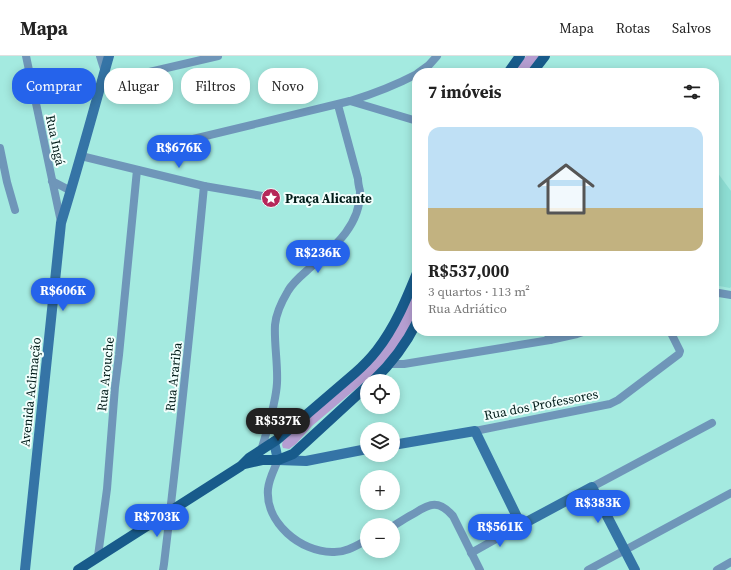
<!DOCTYPE html>
<html lang="pt">
<head>
<meta charset="utf-8">
<style>
	body { margin:0; font-family:"Source Serif 4",serif; background:#f6f6f6; color:#222; height:100vh; display:flex; flex-direction:column; font-size:15px; white-space:nowrap }
	* { box-sizing:border-box; margin:0 }
	p { font-size:13px; color:#767676 }
	.icon { flex:none; width:22px; height:22px; fill:none; stroke:currentColor; stroke-width:2; stroke-linecap:round; stroke-linejoin:round }
	.map { position:relative; flex:1; overflow:hidden }
	.drawer { position:absolute; left:412px; top:12px; width:307px; height:268px; display:flex; flex-direction:column; background:#fff; border-radius:16px; box-shadow:0 2px 10px #0003 }
	.drawer>* { flex:none }
	.banner { position:absolute; left:12px; top:12px; width:340px; height:36px; display:flex; gap:8px }
	.fabs { position:absolute; left:360px; top:318px; display:grid; gap:8px }
	.fabs a { display:grid; place-items:center; width:40px; height:40px; border-radius:50%; background:#fff; box-shadow:0 2px 10px #0003; font-size:20px }
	.price { position:absolute; translate:-50% -34px; padding:0 9px; border-radius:14px; background:#2563eb; color:#fff; font-size:13px; line-height:26px; filter:drop-shadow(0 1px 2px #0008) }
	.price::after { content:''; position:absolute; left:50%; top:24px; width:12px; height:9px; margin-left:-6px; background:inherit; clip-path:polygon(0 0,100% 0,50% 100%) }
	.price.current { background:#222; color:#fff }
	ul { padding:0; list-style:none }
	li { display:grid; align-content:center; gap:8px; height:212px; padding:0 16px }
	li span { display:grid; place-items:center; height:124px; border-radius:12px; color:#555 }
	li>.icon { margin-inline-start:auto }
	span .icon { width:72px; height:72px; fill:#fffc; stroke-width:1 }
	li b { font-size:17px }
	h2 { display:flex; justify-content:space-between; align-items:center; height:48px; padding:0 16px; font-size:17px }
	.pill { padding:0 14px; border-radius:16px; background:#fff; box-shadow:0 2px 10px #0003; font-size:14px; line-height:36px }
	.pill.current { background:#2563eb; color:#fff }
	header { display:flex; align-items:center; gap:24px; box-sizing:border-box; height:56px; padding:0 20px; background:#fff; border-bottom:1px solid #e0e0e0 }
	header strong { font-size:19px }
	nav { display:flex; gap:22px; margin-inline-start:auto; font-size:14px }
	.map>svg:first-child { display:block }
	.built { fill:#8dddd3 }
	.grass { fill:#b59ed1 }
	.lines { fill:none; stroke-linecap:round; stroke-linejoin:round }
	.street { stroke:#6f96b9; stroke-width:8 }
	.secondary { stroke:#3574a6; stroke-width:10 }
	.primary { stroke:#185b8b; stroke-width:10 }
	.labels { text-anchor:middle; stroke-width:4; stroke-linejoin:round; paint-order:stroke }
	.street-label { font-size:13px; fill:#001b18; stroke:#f1fefc }
	.poi-label { font-size:13px; font-weight:bold; fill:#001b18; stroke:#f1fefc; text-anchor:start }
</style>
</head>
<body>
<header>
<strong>Mapa</strong>
<nav><a>Mapa</a><a>Rotas</a><a>Salvos</a></nav>
</header>
<div class="map">
<svg width="731" height="514" viewBox="0 0 731 514">
	<rect width="100%" height="100%" fill="#a4eae0"/>
	<!-- built -->
	<path class="built" d="M714 112 731 135V231L730 232 714 229Z"/>
	<!-- grass -->
	<g class="grass">
		<path d="M526 0H540L527 17H513Z"/>
		<path d="M417 228V258L398 290 377 315 312 370 296 388 289 393 283 392 282 389 283 384 358 320Z"/>
	</g>
	<g class="lines">
		<!-- street -->
		<g class="street">
			<path d="M26 0 61 166"/>
			<path d="M100 0 105 16"/>
			<path d="M418 17 429 9 437 0"/>
			<path d="M102 27 218 0"/>
			<path d="M350 45C373 38 396 29 417 18"/>
			<path d="M189 84 350 45 417 65"/>
			<path d="M0 92 7 126 15 154"/>
			<path d="M81 100 204 130 274 142"/>
			<path d="M52 125 71 135"/>
			<path d="M714 238 719 237 731 239"/>
			<path d="M547 275 550 284"/>
			<path d="M389 308H404L550 284 577 278 586 275"/>
			<path d="M475 375 610 348 618 344 679 298 680 295 670 275"/>
			<path d="M261 395C267 374 276 348 277 327 278 308 274 288 275 269 276 258 282 245 288 235 293 226 302 219 311 211 334 191 361 169 360 135 359 131 358 127 358 123L338 49"/>
			<path d="M278 404C274 414 269 423 268 433 265 467 301 496 332 496 345 497 356 490 367 484"/>
			<path d="M592 431 712 367"/>
			<path d="M393 470C400 466 407 461 415 457 430 447 439 444 453 460L480 514"/>
			<path d="M471 497 521 469"/>
			<path d="M98 500 107 433 115 331 119 299 137 114"/>
			<path d="M163 514 164 508C179 382 192 256 204 130"/>
			<path d="M588 514 731 437"/>
			<path d="M717 514 731 506"/>
		</g>
		<!-- secondary -->
		<g class="secondary">
			<path d="M274 386 278 404 306 405 367 393"/>
			<path d="M393 389 475 375 521 469 592 431 635 514"/>
			<path d="M25 514 61 167C78 112 93 56 109 0"/>
		</g>
		<!-- primary -->
		<g class="primary">
			<path d="M508 17 520 0"/>
			<path d="M532 17 545 0"/>
			<path d="M373 325C391 308 406 288 417 266"/>
			<path d="M244 408 262 404H278L293 398 367 330"/>
			<path d="M78 514 241 410 249 402 278 383 355 317C363 310 370 303 377 294 395 271 406 244 417 217"/>
		</g>
	</g>
	<!-- icons -->
	<defs>
		<symbol id="sight-disc" viewBox="-11 -11 22 22"><circle r="9.5" fill="#b6275a" stroke="#f1fefc"/><path d="M0-6L1.8-2.2L6-1.7L2.9 1.2L3.7 5.4L0 3.3L-3.7 5.4L-2.9 1.2L-6-1.7L-1.8-2.2Z" fill="#fff"/></symbol>
	</defs>
	<g fill-rule="evenodd">
		<use href="#sight-disc" x="260" y="131" width="22" height="22"/>
	</g>
	<g class="labels">
		<!-- street labels -->
		<g class="street-label">
			<text transform="translate(56 84) rotate(78)" y="5">Rua Ingá</text>
			<text transform="translate(105 318) rotate(-84)" y="5">Rua Arouche</text>
			<text transform="translate(173 321) rotate(-84)" y="5">Rua Arariba</text>
			<text transform="translate(30 336) rotate(-84)" y="5">Avenida Aclimação</text>
			<text transform="translate(541 348) rotate(-11)" y="5">Rua dos Professores</text>
		</g>
		<!-- poi labels -->
		<g class="poi-label">
			<text x="285" y="147">Praça Alicante</text>
		</g>
	</g>
</svg>
<div class="fabs">
<a><svg class="icon" aria-label="locate" viewBox="0 0 24 24"><circle cx="12" cy="12" r="6"/><path d="M12 2v4M12 18v4M2 12h4M18 12h4"/></svg></a>
<a><svg class="icon" aria-label="layers" viewBox="0 0 24 24"><path d="M12 4l9 5-9 5-9-5zM3 14l9 5 9-5"/></svg></a>
<a>+</a>
<a>−</a>
</div>
<b class="price" style="left:179px;top:113px">R$676K</b>
<b class="price" style="left:318px;top:218px">R$236K</b>
<b class="price" style="left:63px;top:256px">R$606K</b>
<b class="price current" style="left:278px;top:386px">R$537K</b>
<b class="price" style="left:598px;top:468px">R$383K</b>
<b class="price" style="left:157px;top:482px">R$703K</b>
<b class="price" style="left:500px;top:492px">R$561K</b>
<div class="banner">
<a class="pill current">Comprar</a>
<a class="pill">Alugar</a>
<a class="pill">Filtros</a>
<a class="pill">Novo</a>
</div>
<section class="drawer">
<h2>7 imóveis<svg class="icon" aria-label="filters" viewBox="0 0 24 24"><path d="M4 7h16M4 17h16"/><circle cx="9" cy="7" r="2"/><circle cx="15" cy="17" r="2"/></svg></h2>
<ul>
<li><span style="background:linear-gradient(#bfe0f5 65%,#c2b280 0)"><svg class="icon" aria-label="home" viewBox="0 0 24 24"><path d="M3 11l9-7 9 7M6 9v11h12V9"/></svg></span><div><b>R$537,000</b><p>3 quartos · 113 m²</p><p>Rua Adriático</p></div></li>
</ul>
</section>
</div>
</body>
</html>
